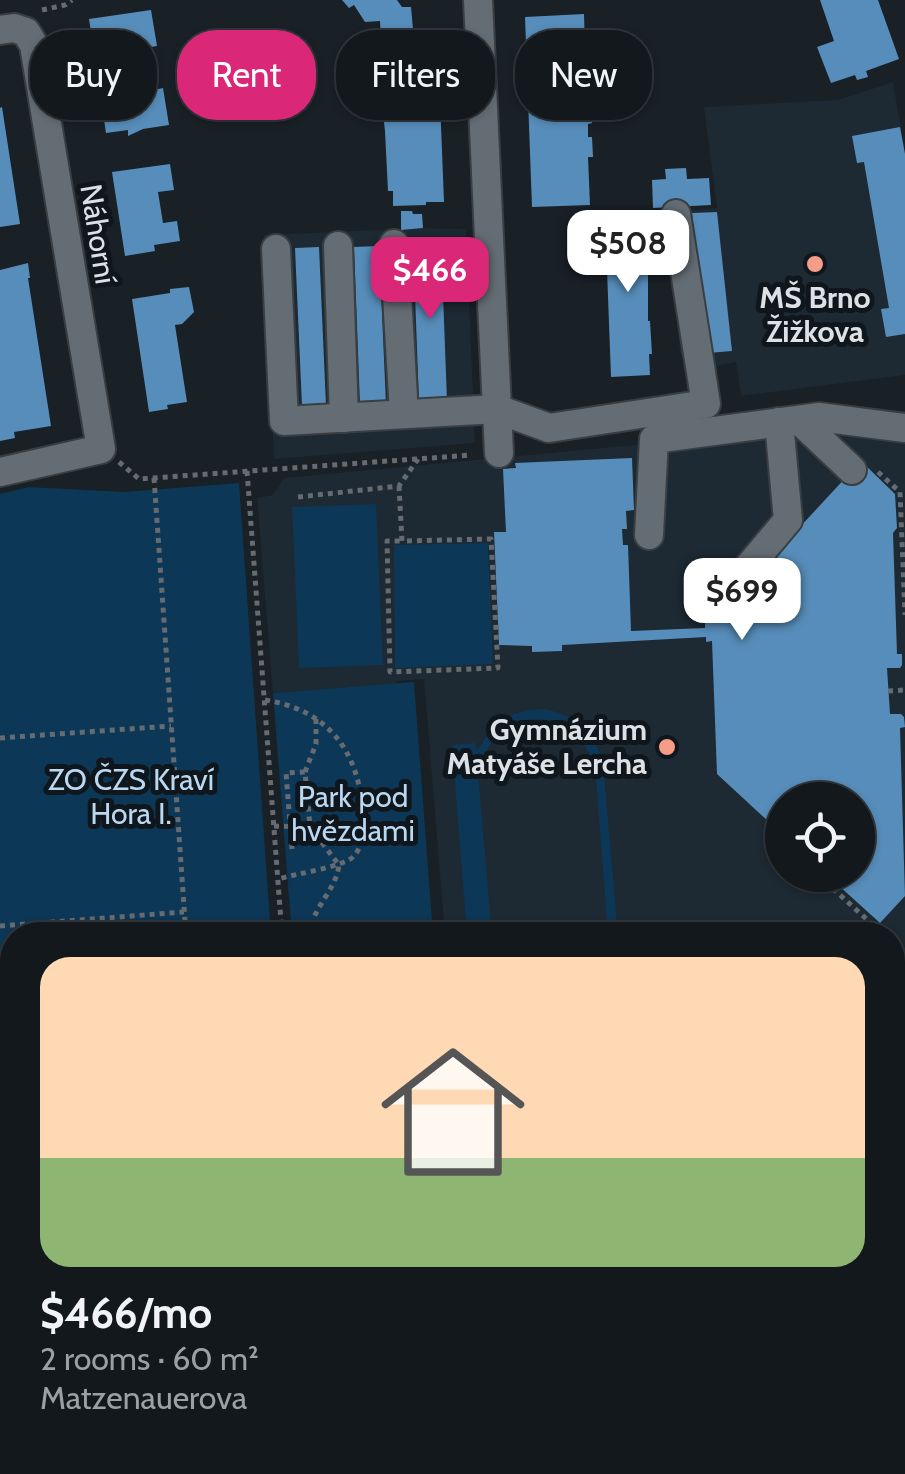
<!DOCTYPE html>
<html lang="en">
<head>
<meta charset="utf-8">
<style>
	body { margin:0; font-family:Cabin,sans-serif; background:#1c2125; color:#f1f3f6; height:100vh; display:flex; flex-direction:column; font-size:38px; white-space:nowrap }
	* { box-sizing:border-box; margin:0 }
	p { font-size:32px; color:#9da0a3 }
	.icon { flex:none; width:55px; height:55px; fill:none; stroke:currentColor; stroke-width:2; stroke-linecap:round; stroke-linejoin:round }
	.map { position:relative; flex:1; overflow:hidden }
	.panel { position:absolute; left:0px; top:922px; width:905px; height:552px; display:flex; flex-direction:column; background:#13181c; border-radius:40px 40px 0 0; box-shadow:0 2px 8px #0004,0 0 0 2px #32373b }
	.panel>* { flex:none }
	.top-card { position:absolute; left:30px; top:30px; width:845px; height:90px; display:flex; gap:20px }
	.fabs { position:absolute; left:765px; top:782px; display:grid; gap:20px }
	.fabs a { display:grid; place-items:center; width:110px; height:110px; border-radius:50%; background:#13181c; box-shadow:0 2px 8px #0004,0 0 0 2px #32373b; font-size:50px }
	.price { position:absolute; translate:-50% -85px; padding:0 22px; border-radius:20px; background:#fff; color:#222; font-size:32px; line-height:65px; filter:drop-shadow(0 2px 5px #0008) }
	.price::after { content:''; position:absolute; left:50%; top:60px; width:30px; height:22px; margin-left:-15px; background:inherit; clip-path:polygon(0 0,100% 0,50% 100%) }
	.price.on { background:#db2777; color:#fff }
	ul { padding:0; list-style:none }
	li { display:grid; align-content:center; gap:20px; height:530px; padding:0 40px }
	li span { display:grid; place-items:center; height:310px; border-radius:30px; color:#555 }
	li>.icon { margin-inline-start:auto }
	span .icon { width:180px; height:180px; fill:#fffc; stroke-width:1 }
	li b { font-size:42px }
	.pill { padding:0 35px; border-radius:40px; background:#13181c; box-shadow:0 2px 8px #0004,0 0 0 2px #32373b; font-size:35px; line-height:90px }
	.pill.on { background:#db2777; color:#fff }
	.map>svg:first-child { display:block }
	.built { fill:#1d2933; fill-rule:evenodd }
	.green { fill:#0d3756 }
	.building { fill:#578dba }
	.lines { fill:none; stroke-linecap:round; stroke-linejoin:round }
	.minor-casing { stroke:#393e42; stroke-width:32 }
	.path { stroke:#656b70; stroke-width:5; stroke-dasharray:5 5; stroke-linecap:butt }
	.minor { stroke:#646d74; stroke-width:28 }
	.poi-dot { fill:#f49e88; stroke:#10171c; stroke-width:4 }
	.labels { text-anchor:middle; stroke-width:10; stroke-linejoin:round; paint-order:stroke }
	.street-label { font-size:30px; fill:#dce1e5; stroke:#10171c }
	.poi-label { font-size:30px; font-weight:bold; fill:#dce1e5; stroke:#10171c }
	.park-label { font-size:30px; fill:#bad8f2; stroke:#10171c }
</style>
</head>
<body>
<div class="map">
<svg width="905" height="1474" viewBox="0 0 905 1474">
	<rect width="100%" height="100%" fill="#192026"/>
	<!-- built -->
	<g class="built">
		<path d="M893 82 905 153V375L741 396 736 362 690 371 680 352 666 212 717 208 704 107 838 100Z"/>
		<path d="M423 228 466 229 475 443 274 459 264 235Z"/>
		<path d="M836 426 905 437V1113L893 1114 892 935H445L424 679 397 681 396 684 273 693 257 498 273 495 284 478ZM782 800H858V875H782Z"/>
		<path d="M0 1091H12V1462L46 1463 45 1474H0Z"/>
	</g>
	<!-- green -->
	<g class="green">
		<path d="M239 483 271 935H12V1064L0 1066V494L29 487 124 492Z"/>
		<path d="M376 504 383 665 299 668 292 507Z"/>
		<path d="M488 543 493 664 395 668 394 545Z"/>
		<path d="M414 682 433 935H292L273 693Z"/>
		<path d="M546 709C579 718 593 730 603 763L618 935H608L595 766C570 701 495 704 478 773L492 935H467L452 745 475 743 477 751C495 720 510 710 546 709Z"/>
		<path d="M892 1134H905V1367L893 1368Z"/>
		<path d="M65 1462H593L594 1474H64Z"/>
	</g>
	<!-- building -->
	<g class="building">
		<path d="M342 0H397L402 7H411L414 40 381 41 380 21 365 22 354 5 349 8Z"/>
		<path d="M820 0H878L899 59 866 71 868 77 857 80 855 75 831 83 817 47 834 41Z"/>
		<path d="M151 10 157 46 151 47 154 68 158 89 163 88 169 125 143 129 128 136V130L106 133 89 19Z"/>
		<path d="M584 14 585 49H583V61H586L587 80H583V90H589L592 123 588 124V137H592L593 157H588L590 205 532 207 525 17Z"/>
		<path d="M443 56 444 74 439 75 444 202H426V205L393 206V191H388L385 131 379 77H376V58Z"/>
		<path d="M2 107 20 224 0 227V108Z"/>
		<path d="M900 127 905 154V334L886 337 881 309 889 308 864 162 857 163 852 136Z"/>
		<path d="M170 164 174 190 158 192 163 223 177 221 180 241 154 245 155 251 125 256 112 172Z"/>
		<path d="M686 168 687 179 709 178 711 205 653 208 652 180 666 179 665 169Z"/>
		<path d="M401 211H412L413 214H422L423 228 401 230Z"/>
		<path d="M717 212 732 351 708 353 692 213Z"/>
		<path d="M645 214 646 250H648V321H650L652 354H649L650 375 611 377 605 216Z"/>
		<path d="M441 241 447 401 419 402 413 242Z"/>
		<path d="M379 246 386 404 360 405 354 247Z"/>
		<path d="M319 247 326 405 302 406 295 248Z"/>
		<path d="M28 263 30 278H28L51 426 14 432 15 438 0 441V270Z"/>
		<path d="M189 287 194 312 182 324 175 325 187 402 167 405 168 409 149 412 132 299 170 293V289Z"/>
		<path d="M632 458 634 510 626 511 627 529H622L623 545H628L631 631 705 628V623H711L861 461 895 494 897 528 893 533 897 654H902V665L900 668H887L890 714H901L904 717 905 727 900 728 905 896 880 923 827 875H858V800H782V834L717 774 712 641 706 642V637L562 645V651L532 652V646L499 645 494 532H506L503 469 516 468 515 463Z"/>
		<path d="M905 1446V1474H861V1462H892V1447Z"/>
		<rect x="681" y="1462" width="32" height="12"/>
		<path d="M787 1464V1474H771L770 1465Z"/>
	</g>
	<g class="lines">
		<defs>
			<g id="minor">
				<path d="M478 0 499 453"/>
				<path d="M0 30 14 28 26 32 34 45 101 449 0 472"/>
				<path d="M394 244 404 414"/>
				<path d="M338 246 344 418"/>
				<path d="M276 249 284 421 497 409 549 428 706 404 676 214"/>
				<path d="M799 420 852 470"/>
				<path d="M649 535 654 439 819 417 905 428"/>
				<path d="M741 576 788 520 779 422"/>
				<path d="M0 1075 12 1074"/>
				<path d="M892 1126 905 1125"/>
			</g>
		</defs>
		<!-- minor casing -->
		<use href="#minor" class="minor-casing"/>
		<!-- path -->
		<g class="path">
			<path d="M42 10 65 5 72 0"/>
			<path d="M119 462 139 479 472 455"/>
			<path d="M247 471 282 935"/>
			<path d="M878 472 900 492 905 615"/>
			<path d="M154 478 186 935"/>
			<path d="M399 486 402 541 491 539 498 668 390 672 387 541H402"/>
			<path d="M298 497 399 486 418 459"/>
			<path d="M888 691 905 690"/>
			<path d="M265 700C328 710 358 750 363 812 364 827 364 846 353 857 342 867 295 874 278 879"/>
			<path d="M0 738 171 726"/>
			<path d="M305 772 316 744V719"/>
			<path d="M274 826 310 827"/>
			<path d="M292 849 286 773 305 772 310 827 339 865C336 891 311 908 310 935"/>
			<path d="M818 875 884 935"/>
			<path d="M0 926 184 912"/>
			<path d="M892 943 905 954"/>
			<path d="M892 1377H905"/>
			<path d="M368 1462 369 1474"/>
			<path d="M504 1462V1474"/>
			<path d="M56 1474V1462"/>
			<path d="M164 1474 165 1462"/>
		</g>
		<!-- minor -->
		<use href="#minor" class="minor"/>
	</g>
	<!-- markers -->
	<g class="poi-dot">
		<circle cx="815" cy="264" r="10"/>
		<circle cx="667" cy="747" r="10"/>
	</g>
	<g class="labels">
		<!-- street labels -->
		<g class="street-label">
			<text transform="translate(98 234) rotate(81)" y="10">Náhorní</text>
		</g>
		<!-- poi labels -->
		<g class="poi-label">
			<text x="815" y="308">MŠ Brno<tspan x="815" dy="34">Žižkova</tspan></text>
			<text x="647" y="740" text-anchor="end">Gymnázium<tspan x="647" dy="34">Matyáše Lercha</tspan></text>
		</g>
		<!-- park labels -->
		<g class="park-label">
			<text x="131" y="790">ZO ČZS Kraví<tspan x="131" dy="34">Hora I.</tspan></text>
			<text x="353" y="807">Park pod<tspan x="353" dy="34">hvězdami</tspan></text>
		</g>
	</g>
</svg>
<div class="fabs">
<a><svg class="icon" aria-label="locate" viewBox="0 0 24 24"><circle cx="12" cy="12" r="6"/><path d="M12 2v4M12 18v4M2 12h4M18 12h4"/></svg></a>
</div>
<b class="price" style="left:628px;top:295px">$508</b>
<b class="price on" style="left:430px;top:322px">$466</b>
<b class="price" style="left:742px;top:643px">$699</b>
<div class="top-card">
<a class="pill">Buy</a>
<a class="pill on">Rent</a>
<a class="pill">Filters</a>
<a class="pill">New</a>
</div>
<section class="panel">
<ul>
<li><span style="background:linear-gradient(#ffd9b3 65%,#8fb573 0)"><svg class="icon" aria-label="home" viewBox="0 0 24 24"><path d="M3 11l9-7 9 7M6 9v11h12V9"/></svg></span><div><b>$466/mo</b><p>2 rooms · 60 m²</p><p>Matzenauerova</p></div></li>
</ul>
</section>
</div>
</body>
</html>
